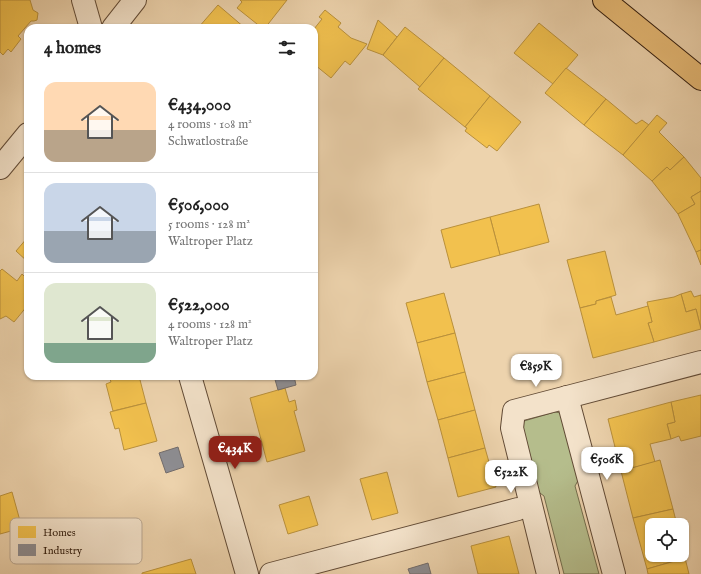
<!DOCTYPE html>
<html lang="en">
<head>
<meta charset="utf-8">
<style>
	body { margin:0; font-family:"IM FELL English",serif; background:#f6f6f6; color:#222; height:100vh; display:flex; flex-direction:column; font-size:15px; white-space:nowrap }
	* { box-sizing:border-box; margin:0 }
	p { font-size:13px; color:#767676 }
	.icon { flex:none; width:22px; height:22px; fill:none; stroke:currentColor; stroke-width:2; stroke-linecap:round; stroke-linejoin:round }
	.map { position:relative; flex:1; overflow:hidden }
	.side { position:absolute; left:24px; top:24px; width:294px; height:356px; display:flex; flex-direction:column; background:#fff; border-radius:12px; box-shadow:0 1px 3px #0004 }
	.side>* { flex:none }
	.buttons { position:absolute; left:645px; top:518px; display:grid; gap:8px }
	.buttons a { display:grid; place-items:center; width:44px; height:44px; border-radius:8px; background:#fff; box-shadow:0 1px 3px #0004; font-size:20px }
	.price { position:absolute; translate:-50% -34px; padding:0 9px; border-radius:8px; background:#fff; color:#222; font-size:13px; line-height:26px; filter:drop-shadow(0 1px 2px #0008) }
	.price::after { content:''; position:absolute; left:50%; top:24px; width:12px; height:9px; margin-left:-6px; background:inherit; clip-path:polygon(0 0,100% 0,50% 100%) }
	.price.selected { background:#8f2418; color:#fff }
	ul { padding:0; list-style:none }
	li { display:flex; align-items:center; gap:12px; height:100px; padding:0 20px }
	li+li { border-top:1px solid #e0e0e0 }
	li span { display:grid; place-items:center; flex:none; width:112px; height:80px; border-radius:12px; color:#555 }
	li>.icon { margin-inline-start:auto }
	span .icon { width:48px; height:48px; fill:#fffc; stroke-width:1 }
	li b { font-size:17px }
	h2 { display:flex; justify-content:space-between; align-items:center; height:48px; padding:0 20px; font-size:17px }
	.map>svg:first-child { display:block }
	.green { fill:#b5bd8c; stroke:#746e4e }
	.homes { fill:#f2c14e; stroke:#b9903b }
	.industry { fill:#8d8d92; stroke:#726c6b }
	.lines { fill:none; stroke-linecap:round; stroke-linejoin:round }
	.minor-casing { stroke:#624b36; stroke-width:24 }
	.major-casing { stroke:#331e0f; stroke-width:24 }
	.minor { stroke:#f3e2ca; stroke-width:22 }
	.major { stroke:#e6ba76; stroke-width:22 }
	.key { fill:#f3e2ca; stroke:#b9a792; stroke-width:1 }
	.key-label { font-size:11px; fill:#331e0f }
</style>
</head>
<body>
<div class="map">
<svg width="701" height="574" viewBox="0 0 701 574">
	<rect width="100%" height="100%" fill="#edd3ad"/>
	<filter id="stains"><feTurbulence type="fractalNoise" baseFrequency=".005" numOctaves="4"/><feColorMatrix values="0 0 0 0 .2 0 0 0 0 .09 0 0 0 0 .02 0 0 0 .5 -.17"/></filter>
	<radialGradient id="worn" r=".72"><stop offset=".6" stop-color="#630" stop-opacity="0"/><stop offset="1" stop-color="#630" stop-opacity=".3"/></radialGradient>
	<!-- green -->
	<path class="green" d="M555 412 561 413 581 475 575 486 599 574H564L544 496 533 488 521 427 524 421Z"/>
	<!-- homes -->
	<g class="homes">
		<path d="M0 0H30L33 10 38 13 37 20 34 21H31L18 36 21 39 11 52 8 49 3 55 0 52Z"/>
		<path d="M240 0H287L265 28H262L237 8 242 2Z"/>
		<path d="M218 5 245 28H198Z"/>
		<path d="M325 10 341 23 338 27 351 38 367 44 350 65 345 61 331 78 315 65 314 66V29L322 19 319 17Z"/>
		<path d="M378 20 397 37 383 55 367 49Z"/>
		<path d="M539 23 578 55 553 84 514 53Z"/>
		<path d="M405 27 444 58 420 87 383 55Z"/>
		<path d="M444 58 490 96 465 127 418 89Z"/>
		<path d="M566 68 606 99 584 125 545 93Z"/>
		<path d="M490 96 521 122 497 151 489 145 487 148 465 131 467 128 465 127Z"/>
		<path d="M606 99 636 124 642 120 649 125 623 155 584 125Z"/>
		<path d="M657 115 667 123 659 132 684 157 670 170 667 167 652 181 623 155Z"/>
		<path d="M684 157 701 178V191L691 197 695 204 678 214 652 181 667 167 670 170Z"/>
		<path d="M701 191V250L696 252 678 214 695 204 691 197Z"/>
		<path d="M539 204 549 242 500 255 490 217Z"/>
		<path d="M490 217 500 255 451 268 441 230Z"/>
		<path d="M28 237V262L16 251Z"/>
		<path d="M701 250V265L696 252Z"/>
		<path d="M605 251 616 295 596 301V304L580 308 567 260Z"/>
		<path d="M2 269 17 281 22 274 24 276 28 271V305L14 322 6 316 0 319V271Z"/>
		<path d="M691 291 694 297 701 295V329L696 309 686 312 681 294Z"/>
		<path d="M444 293 455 333 417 343 406 303Z"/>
		<path d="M681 294 686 312 696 309 701 329 654 342 648 323 652 322 647 302 674 297Z"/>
		<path d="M611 297 616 315 648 306 652 322 648 323 654 342 593 358 580 308 596 304V301Z"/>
		<path d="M455 333 465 372 427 382 417 343Z"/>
		<path d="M465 372 475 410 438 420 427 382Z"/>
		<path d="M109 376H128V377L139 376 146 403 113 411 106 384 111 382Z"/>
		<path d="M285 388 289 402 295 400 297 410 294 411 305 451 267 462 250 398Z"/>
		<path d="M701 395V436L681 441 679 436 671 439 667 424 675 422 671 402Z"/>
		<path d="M671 402 675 422 667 424 671 439 650 444 655 462 621 471 608 419Z"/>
		<path d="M146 403 157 441 124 450 119 428 115 429 110 412Z"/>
		<path d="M475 410 485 448 448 458 438 420Z"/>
		<path d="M485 448 496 487 458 497 448 458Z"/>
		<path d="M660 460 673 509 633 518 621 471Z"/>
		<path d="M387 472 398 513 372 520 360 479Z"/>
		<path d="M12 492 22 528 0 534V496Z"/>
		<path d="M309 496 318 525 288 534 279 505Z"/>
		<path d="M673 509 677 525H652V555H682V547L685 558 647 569 633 518Z"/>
		<path d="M509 536 519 574H478L471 546Z"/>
		<path d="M685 558 689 574H648L647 569Z"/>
		<path d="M191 559 196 574H142V573Z"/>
	</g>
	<!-- industry -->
	<g class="industry">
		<path d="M274 376H294L296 385 278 390Z"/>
		<path d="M178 447 184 467 166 473 159 453Z"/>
		<path d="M428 563 431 574H410L408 569Z"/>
	</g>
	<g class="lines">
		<defs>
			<g id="minor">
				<path d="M83 0 91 28"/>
				<path d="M113 28 135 0"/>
				<path d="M0 168 28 134"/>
				<path d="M190 376 247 574"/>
				<path d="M567 397 614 574"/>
				<path d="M271 574 518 509"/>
				<path d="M548 574 512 428 514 411 701 362"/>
			</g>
			<path id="major" d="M604 0 701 79"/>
		</defs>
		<!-- minor casing -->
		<use href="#minor" class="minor-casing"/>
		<!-- major casing -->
		<use href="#major" class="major-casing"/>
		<!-- minor -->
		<use href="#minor" class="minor"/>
		<!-- major -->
		<use href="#major" class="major"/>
	</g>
	<!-- legend -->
	<rect x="10" y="518" width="132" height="46" rx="6" class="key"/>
	<rect x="18" y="526" width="18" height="12" fill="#f2c14e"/>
	<rect x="18" y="544" width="18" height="12" fill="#8d8d92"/>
	<g class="key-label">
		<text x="43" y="536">Homes</text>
		<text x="43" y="554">Industry</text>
	</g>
	<rect width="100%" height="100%" filter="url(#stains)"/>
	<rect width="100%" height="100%" fill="url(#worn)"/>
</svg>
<div class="buttons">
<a><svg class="icon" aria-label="locate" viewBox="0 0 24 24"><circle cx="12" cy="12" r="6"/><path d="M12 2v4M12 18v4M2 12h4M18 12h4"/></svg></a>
</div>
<b class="price" style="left:536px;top:388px">€859K</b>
<b class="price selected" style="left:235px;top:470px">€434K</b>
<b class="price" style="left:607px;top:481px">€506K</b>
<b class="price" style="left:511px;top:494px">€522K</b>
<section class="side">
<h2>4 homes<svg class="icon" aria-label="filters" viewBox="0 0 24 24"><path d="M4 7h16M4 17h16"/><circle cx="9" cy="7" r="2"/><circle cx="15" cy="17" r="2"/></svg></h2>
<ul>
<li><span style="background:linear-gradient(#ffd9b3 60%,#b9a48a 0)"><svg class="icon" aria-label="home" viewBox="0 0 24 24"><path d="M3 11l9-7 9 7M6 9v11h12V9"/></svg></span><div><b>€434,000</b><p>4 rooms · 108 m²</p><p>Schwatlostraße</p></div></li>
<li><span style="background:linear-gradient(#c9d6e8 60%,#9aa5b1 0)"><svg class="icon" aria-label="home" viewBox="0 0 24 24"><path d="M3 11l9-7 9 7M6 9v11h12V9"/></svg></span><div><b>€506,000</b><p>5 rooms · 128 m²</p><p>Waltroper Platz</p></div></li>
<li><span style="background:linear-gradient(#dfe7d0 75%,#7fa58c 0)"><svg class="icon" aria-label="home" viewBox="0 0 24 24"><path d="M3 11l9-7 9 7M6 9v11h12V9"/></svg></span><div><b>€522,000</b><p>4 rooms · 128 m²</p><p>Waltroper Platz</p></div></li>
</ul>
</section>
</div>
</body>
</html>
